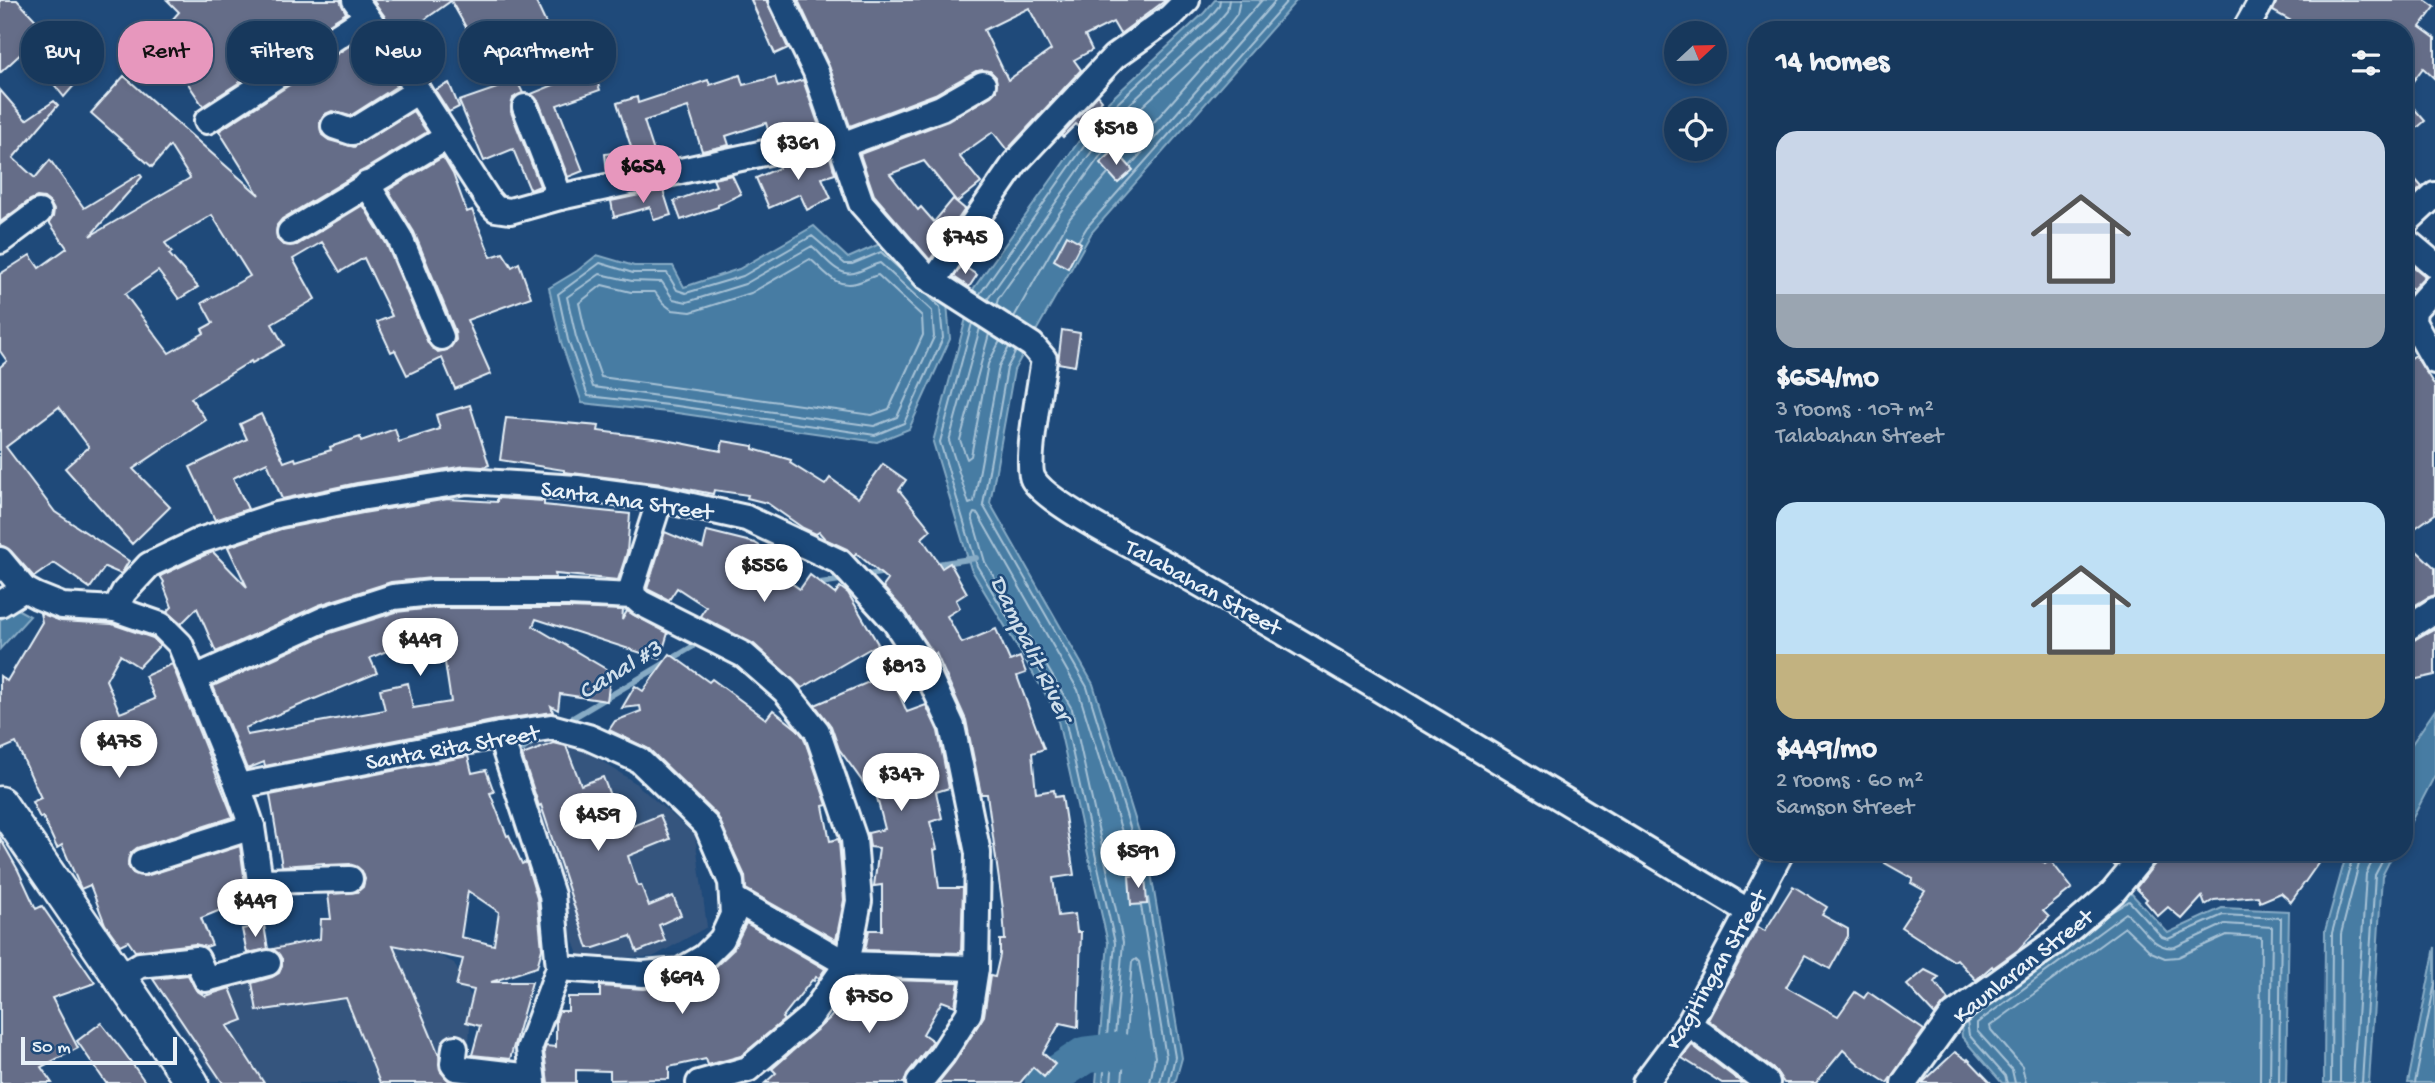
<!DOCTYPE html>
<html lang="en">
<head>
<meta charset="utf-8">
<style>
	body { margin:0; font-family:"Gochi Hand",sans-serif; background:#203f62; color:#f1f3f6; height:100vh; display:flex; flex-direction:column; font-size:26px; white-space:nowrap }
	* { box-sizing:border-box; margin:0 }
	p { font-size:23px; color:#9eacbb }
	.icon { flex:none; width:38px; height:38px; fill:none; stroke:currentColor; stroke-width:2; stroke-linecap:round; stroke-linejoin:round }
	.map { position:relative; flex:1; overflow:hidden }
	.details { position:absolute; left:1748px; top:21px; width:665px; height:840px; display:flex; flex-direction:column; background:#17385c; border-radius:28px; box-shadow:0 4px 10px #0003,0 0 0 2px #365272 }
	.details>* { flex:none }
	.guide { position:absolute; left:21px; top:21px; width:665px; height:63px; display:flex; gap:14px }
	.needle { width:46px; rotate:68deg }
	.tools { position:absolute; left:1664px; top:21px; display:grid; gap:14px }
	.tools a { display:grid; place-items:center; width:63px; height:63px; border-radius:50%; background:#17385c; box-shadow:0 4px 10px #0003,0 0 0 2px #365272; font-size:35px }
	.scale { position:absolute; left:21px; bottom:18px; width:156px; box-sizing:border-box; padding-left:7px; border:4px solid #e8f1f8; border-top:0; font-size:19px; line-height:24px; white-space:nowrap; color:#e8f1f8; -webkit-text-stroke:5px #1f4a7a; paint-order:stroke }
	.price { position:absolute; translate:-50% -60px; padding:0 16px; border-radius:24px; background:#fff; color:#222; font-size:23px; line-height:46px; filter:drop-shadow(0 2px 4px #0008) }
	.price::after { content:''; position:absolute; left:50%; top:42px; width:21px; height:16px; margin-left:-10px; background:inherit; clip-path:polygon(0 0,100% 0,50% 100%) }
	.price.selected { background:#e797bd; color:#111 }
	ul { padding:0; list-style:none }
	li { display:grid; align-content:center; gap:14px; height:371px; padding:0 28px }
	li span { display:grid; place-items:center; height:217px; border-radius:21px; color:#555 }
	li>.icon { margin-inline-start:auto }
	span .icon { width:126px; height:126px; fill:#fffc; stroke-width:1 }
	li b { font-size:30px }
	h2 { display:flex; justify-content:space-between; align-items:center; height:84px; padding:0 28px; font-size:30px }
	.pill { padding:0 24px; border-radius:28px; background:#17385c; box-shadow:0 4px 10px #0003,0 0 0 2px #365272; font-size:24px; line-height:63px }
	.pill.selected { background:#e797bd; color:#111 }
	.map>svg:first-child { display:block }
	.built { fill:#34547e }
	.water { fill:#467ca3; stroke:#87abc5; stroke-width:2 }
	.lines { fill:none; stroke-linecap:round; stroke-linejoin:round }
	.shore { stroke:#a7c2d6; stroke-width:2 }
	.stream { stroke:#87abc5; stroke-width:6 }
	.river { stroke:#467ca3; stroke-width:37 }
	.building { fill:#656d88; stroke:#e8f1f8; stroke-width:2; fill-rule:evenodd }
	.minor-casing { stroke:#e8f1f8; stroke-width:30 }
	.major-casing { stroke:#e8f1f8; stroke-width:37 }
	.minor { stroke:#1f4a7a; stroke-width:24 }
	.major { stroke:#1f4a7a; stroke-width:32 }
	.labels { text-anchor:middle; stroke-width:5; stroke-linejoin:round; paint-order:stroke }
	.street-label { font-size:24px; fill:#e8f1f8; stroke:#1f4a7a }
	.water-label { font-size:26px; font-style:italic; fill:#d0dfeb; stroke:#1f4a7a }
</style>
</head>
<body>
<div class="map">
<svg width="2435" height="1083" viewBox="0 0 2435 1083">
	<rect width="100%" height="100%" fill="#1f4a7a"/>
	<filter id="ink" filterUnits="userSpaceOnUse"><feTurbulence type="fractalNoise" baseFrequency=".0143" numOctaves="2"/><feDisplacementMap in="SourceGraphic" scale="14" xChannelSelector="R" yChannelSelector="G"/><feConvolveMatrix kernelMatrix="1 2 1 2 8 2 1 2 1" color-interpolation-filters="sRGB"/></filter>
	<g filter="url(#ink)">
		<!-- built -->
		<g class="built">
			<path d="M566 738 634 782 695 835 707 927 653 957 579 958 510 758 518 744Z"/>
			<path d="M400 935 454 963 472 999 466 1083H219L169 1008 277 945Z"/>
		</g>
		<!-- water -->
		<g class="water">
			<path d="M1215 0H1297L1092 232 1014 370 990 503 1093 684 1150 867 1182 1058 1175 1083H1096L1108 943 1056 712 971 569 933 442 974 288 1104 106 1204 13Z"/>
			<path d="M814 226 848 258 882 243 947 303 950 339 909 429 877 442 677 413 582 403 561 342 549 288 577 271 597 255 634 266H673L684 287 739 269Z"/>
			<path d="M17 609 30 616 0 649V620Z"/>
			<path d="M2435 710V775L2405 833V754Z"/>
			<path d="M2347 852H2394L2382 876 2369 1083H2324L2325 931Z"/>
			<path d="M2128 890 2168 933 2222 908 2289 911 2286 1083H2002L1962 1037 1960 1016Z"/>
			<path d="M2435 947V1083H2408Z"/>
		</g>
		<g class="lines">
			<!-- shore -->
			<g class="shore">
				<path d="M1123 157 1262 0"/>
				<path d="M1131 165 1276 0"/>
				<path d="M1079 240 1087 227 1288 0"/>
				<path d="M812 246C823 255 837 277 854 273 863 271 871 265 880 263L932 311 934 337 897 417 874 426 593 387 576 337 567 297 600 274 632 281 662 282 673 299 687 302 745 284Z"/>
				<path d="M810 259C824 270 835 289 856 283 864 281 870 277 878 275L922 316 923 335 889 409 872 415 601 377 586 335 579 303 602 285 631 292H655L663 303 672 310 691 312 751 293Z"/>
				<path d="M902 271 881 252 852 264H845L812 236 743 276 686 293 677 290 667 273H633L600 263 558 294 568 340 588 396 677 406 875 435 904 423 943 338 940 307 927 294"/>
				<path d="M979 295 1109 111 1209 18 1219 6 1220 0"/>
				<path d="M987 300 1116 117 1216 24 1227 11 1229 0"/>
				<path d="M996 306 998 299 1123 124 1224 31 1237 14 1240 0"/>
				<path d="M1014 317 1070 218 1108 174"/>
				<path d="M972 323 940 442 977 566 1063 710 1115 943 1103 1083"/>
				<path d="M980 328 949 441 969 504 974 502 999 366 1009 347"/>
				<path d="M989 334 960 440 967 459 971 456 988 364 1000 341"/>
				<path d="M1016 351 1007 368 983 505 1087 687 1144 873"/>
				<path d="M1148 898 1175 1057 1169 1083"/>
				<path d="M1141 906 1166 1057 1160 1083"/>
				<path d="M2110 913 2129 901 2162 937 2168 939 2223 915 2281 918 2279 1083"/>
				<path d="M1967 1022 1969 1035 2005 1076 2007 1083"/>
				<path d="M1111 1083 1123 942 1072 709 985 562 972 517 974 513 978 514 1078 690 1135 874"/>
				<path d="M1122 1083 1132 962 1136 959 1139 962 1155 1057 1150 1083"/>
				<path d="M2015 1083 2012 1070 1977 1031V1023L2126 913C2141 924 2153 951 2175 947L2225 924 2272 927 2270 1083"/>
				<path d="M2026 1083 2022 1066 1991 1030 1990 1026 2125 927 2151 952 2165 958 2178 957 2227 935 2261 937 2260 1083"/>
				<path d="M2331 1083 2332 933 2354 852"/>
				<path d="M2340 1083 2341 934 2362 852"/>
				<path d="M2353 1083 2366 874 2377 852"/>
				<path d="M2362 1083 2375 875 2387 852"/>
				<path d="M2415 1083 2435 983"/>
			</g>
			<!-- stream -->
			<g class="stream">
				<path d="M931 565 976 558"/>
				<path d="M862 576 886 572"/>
				<path d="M813 586 820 583 847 579"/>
				<path d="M566 722 692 647"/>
				<path d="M516 754 537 739"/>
			</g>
			<!-- river -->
			<path class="river" d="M1043 1083 1085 1055 1118 1051"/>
		</g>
		<!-- building -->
		<g class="building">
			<path d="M0 0H17L46 31 43 33 77 77V82L64 97 26 49 0 73Z"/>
			<path d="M167 0H340L346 13 203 106 157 37 179 12Z"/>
			<path d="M373 0H535L549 30V36L488 66 451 1 417 25 415 23 398 35Z"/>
			<path d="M751 0H766L788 48 775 54Z"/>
			<path d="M798 0H1166L1120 34 1113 22 1085 36 1092 50 1074 60 1081 70 1007 150 993 132 959 156 981 183 957 202 924 161 890 174 918 210 921 207 934 222 953 199 965 209 930 260 874 195 860 154 948 121 991 96 996 91V77L990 71H976L935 94 850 126 829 66ZM1029 8 1051 50 1008 80 984 30Z"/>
			<path d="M2277 0H2425L2435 7 2420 27 2435 38V79L2423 68 2404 93V30H2289L2293 22 2273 11Z"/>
			<path d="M363 37 397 86 350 116 332 111 325 114 320 122 322 135 329 140 354 147 413 111 427 132 282 219 277 225V239L283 245H297L363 205 387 245 428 343 438 352 447 350 456 340 455 331 414 232 388 190 443 157 453 174 467 212 472 210 491 257 503 253 512 267 519 263 531 297 467 320 491 374 455 389 442 358 407 375 395 350 391 352 377 322 392 316 364 258 340 272 322 242 293 259 315 299 272 324 284 345 252 363 251 361 191 398 206 420 133 469 170 507 132 544 65 468 89 447 59 407 6 447 55 512 129 561 121 574 105 567 90 588 54 563 34 577 11 551 0 545V367L7 361 0 351V274L30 255 39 268 67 248 49 222 53 217 54 210 50 203 44 198 37 197 30 200 0 222V90L26 120 54 101 58 105 13 158 35 178 50 160 84 208 140 174 142 177 90 236 190 178 170 146 152 167 91 113 124 76 259 195 219 131ZM212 215 250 276 202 303 213 323 202 329 204 333 169 353 125 294 158 271 179 299 198 287 169 254 172 252 165 243Z"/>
			<path d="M588 56 600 90 557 105 583 171 568 177 539 102 531 94 566 80 561 65Z"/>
			<path d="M740 75 743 85 775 77 778 87 803 80 819 126 770 137 766 123 726 136 729 145 702 151 688 107 644 121 657 161 607 172 605 154 632 150 617 103 637 97 638 103 708 80 710 85Z"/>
			<path d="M517 81 523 93 513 98 511 112 540 186 530 190 513 149 484 161 459 101Z"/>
			<path d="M449 83 459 107 449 112 435 90Z"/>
			<path d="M1098 95 1102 100 1087 113 1092 118 1081 129 1076 124 1063 137 1061 135Z"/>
			<path d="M2404 97 2425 121 2404 139Z"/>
			<path d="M1115 150 1133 170 1118 183 1100 163Z"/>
			<path d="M829 154 835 174 822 178 831 198 807 210 800 194 769 208 756 178 779 168 778 165Z"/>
			<path d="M2404 167 2422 187 2404 203Z"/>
			<path d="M732 175 741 194 718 205V207L681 220 674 201 716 186 713 179Z"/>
			<path d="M663 190 671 215 654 220 650 207 614 217 611 201Z"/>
			<path d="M1067 235 1081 243 1068 268 1054 260Z"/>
			<path d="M2404 259 2425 276 2413 289 2404 283Z"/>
			<path d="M962 265 977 275 969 287 954 277Z"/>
			<path d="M1062 330 1080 333 1075 366 1058 363Z"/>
			<path d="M2415 355 2435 386V514L2404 536V362Z"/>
			<path d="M470 405 489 465 483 467 465 466 357 483 282 499 267 462 233 478 248 509 215 520 190 467 247 439 240 424 261 414 284 462 295 458 296 461 331 450 330 447 360 437 361 441 395 429 399 442 440 429 436 415Z"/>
			<path d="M506 418 599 426 598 431 661 439 721 451 723 441 753 446V449L791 460 790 463 825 485 830 478 858 498 883 464 906 480 899 490 931 530 922 538 942 568 950 563 967 593 956 600 960 608 947 616 962 643 996 629 1010 661 1020 657 1026 673 1017 676 1044 749 1032 753 1036 793 1054 790 1055 797 1062 796 1074 875 1053 878 1058 916 1075 914 1077 932H1081L1078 1027 1060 1023 1043 1053 1055 1064 1044 1077 1033 1067 1020 1083H938L954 1063 984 1016 990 976 995 977 1000 955V940H1005L1003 909 987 794H981L966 720 936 653 934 654 906 612 883 587 888 580 856 553 854 556 847 549 825 539 819 532 816 534 803 528 767 503 747 498 748 495 714 490 713 494 662 484 564 472V470L500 460Z"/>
			<path d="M497 498 544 501V505L630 514 627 552 618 580 555 574 556 578H432L391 582 319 605 216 652 197 608 181 624 167 612 172 607 163 584 164 582 160 576 205 555 213 552 247 587 228 547 281 529 363 513 448 499 497 502Z"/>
			<path d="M707 531 755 543 769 552 766 557 775 563 771 569 800 589 810 575 835 594 840 587 848 593 878 644 802 688 754 644 700 616 706 607 677 588 669 600 647 589 665 532 703 548Z"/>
			<path d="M2404 539 2435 568V595L2427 598 2404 612Z"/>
			<path d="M433 608H569L623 610 622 620 627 611 668 633 660 659 536 619 533 626 611 672 607 701 560 694 558 710 551 706 553 712 497 720 265 766 264 762 247 769 213 686 330 633 396 612ZM438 629 437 656H444L451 702 413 708 408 683 380 689 385 710 247 735 245 728 377 673 370 658Z"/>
			<path d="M40 613 61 621 112 624 153 638 160 645 139 667 120 655 106 680 120 713 155 699 145 676 172 664 233 817 137 848 131 853 128 866 133 873 146 876 240 846 245 883 234 886 240 902 201 918 212 945 206 947 195 944 135 951 128 941 120 945 105 924 90 885 81 889 62 845 57 848 43 817 40 818 32 802 41 798 16 743 0 750V676L7 681 42 622Z"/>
			<path d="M2435 628V675L2404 682V645Z"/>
			<path d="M670 654 709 682 712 679 766 719 773 710 797 729 804 738 827 805 823 806 830 841 838 839 839 842 844 900 836 940 746 889 745 876 717 815 649 749 609 730 615 721 641 711 640 706 622 708 635 686 643 691Z"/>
			<path d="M890 673 907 712 926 705 938 731 949 788 936 792 942 818 930 822 937 849 934 850 939 888H963L961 953 865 950 869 930H882V885L874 886 879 848 870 847 868 833 885 829 873 782 865 785 839 749 831 726 815 705Z"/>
			<path d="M554 743 566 746 581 785 603 777 623 830 660 815 670 839 628 856 638 886 641 885 649 906 673 896 681 915 659 925 665 941 637 952 631 936 594 948H588L541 805 539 806 522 755Z"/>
			<path d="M468 756 472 773 486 770 494 792 490 793 507 836 509 835 522 864 526 862 537 898 542 949 537 967 491 982H532L510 1059 472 1055 480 1026 466 1022 474 990 456 986 463 959 393 945 439 1055 441 1072 451 1083H380L346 998 257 1011 252 983 272 977 279 973 282 966V959L273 949 320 939 321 919H331L328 894 357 892 363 887 365 879 362 871 350 864 324 865V863L282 866 270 795ZM468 891 499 912 494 945 461 937Z"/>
			<path d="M0 838 18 870 36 909 42 906 95 983 52 998 78 1048 41 1067 52 1083H0Z"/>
			<path d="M1891 852H1982L1996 859 2003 852H2034L2045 864 2050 860 2072 888 2043 911 2049 917 2018 950 1993 968 1992 966 1976 980 1957 959 1954 961 1901 927 1925 891 1911 883 1913 879 1885 863Z"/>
			<path d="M2100 852H2127L2115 866Z"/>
			<path d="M2161 852H2326L2291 902 2281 893 2260 902 2258 896 2214 900 2205 905 2202 897 2182 919 2168 907 2158 916 2145 901 2147 899 2136 888 2157 861Z"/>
			<path d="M1145 875 1147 904 1131 905 1129 876Z"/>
			<path d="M1793 886 1827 907 1822 915 1848 929V936L1830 969 1805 955 1786 987 1838 1016 1855 992 1864 998 1868 992 1924 1030 1887 1083 1861 1066 1843 1050 1816 1083H1784L1776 1071 1708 1020 1758 927 1765 931Z"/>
			<path d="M746 923 825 969 819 978 816 977 814 981 812 980 782 1018 784 1020 741 1056 708 1065 706 1059 669 1067V1079L610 1080V1071L576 1070V1083H548L544 1051 546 1046 556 1047V1019L559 1011H568V997H600V986L644 989 687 984 712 970 733 950Z"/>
			<path d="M264 925 268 949 247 953 242 929Z"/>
			<path d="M1925 970 1939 977 1935 982 1948 1000 1935 1015 1907 985Z"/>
			<path d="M188 975 196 990 205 996 230 988 243 1020 227 1026 264 1083H223L153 979Z"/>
			<path d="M855 979 959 982 955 1006 942 1001 923 1034 933 1041 907 1074 904 1083H765L776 1073 772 1069 830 1018 849 995 845 993Z"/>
			<path d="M101 1023 123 1051 146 1083H106L77 1041Z"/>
			<path d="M1692 1045 1742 1083H1722L1682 1058Z"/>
			<path d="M1955 1052 1967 1060 1968 1059 1991 1083H1922Z"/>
		</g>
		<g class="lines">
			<defs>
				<g id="minor">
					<path d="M355 0 398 60 488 200 496 209 510 211 560 197 829 139 847 143 941 108 983 84"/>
					<path d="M781 0 816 72 861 203 926 277 1032 345 1044 359C1041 381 1025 464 1033 479 1046 503 1138 549 1166 564 1362 676 1554 795 1748 911"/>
					<path d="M2245 30 2262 0"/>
					<path d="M525 107 560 197"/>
					<path d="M207 121 367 17"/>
					<path d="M334 126 352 132 418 91"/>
					<path d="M367 184 400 238 441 337"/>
					<path d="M2404 224 2435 195"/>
					<path d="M290 232 447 137"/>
					<path d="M2404 239 2435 265"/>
					<path d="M0 241 39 212"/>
					<path d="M933 282 1015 163 1114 57 1170 17 1187 0"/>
					<path d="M2435 287 2414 310 2413 322 2435 361"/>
					<path d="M660 499 632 586 633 596 641 603 744 655 785 691 817 731 854 839 859 901 847 964 810 1017 748 1069 699 1083"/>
					<path d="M0 560 24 589 37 596 62 606 115 609 161 625 180 644 238 786 500 735 551 727 588 737 639 760 707 826 731 882 733 915 722 939 704 957 680 971 643 974 559 968"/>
					<path d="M0 604 24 589"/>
					<path d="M115 609 124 592 149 565 199 541 277 515 360 498 467 481 577 488 660 499 746 518 840 562 895 622 926 670 952 726 978 853 976 968 969 1013 942 1055 919 1083"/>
					<path d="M2404 630 2435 610"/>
					<path d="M195 678 325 619 393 597 432 593H569L633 596"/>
					<path d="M500 735 552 895 559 968 529 1049 533 1083"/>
					<path d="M238 786 252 827 260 881 350 879"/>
					<path d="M142 862 252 827"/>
					<path d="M732 898 847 964 976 968"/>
					<path d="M120 978 140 965 197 959 206 979 268 963"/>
					<path d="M1689 1024 1767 1083"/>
					<path d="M455 1048 453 1064 456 1068 532 1077"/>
					<path d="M1645 1083 1689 1024 1781 852"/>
					<path d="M1904 1083 1953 1015 2056 941 2113 892 2146 852"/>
				</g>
				<path id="major" d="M0 803 192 1083"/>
			</defs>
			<!-- minor casing -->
			<use href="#minor" class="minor-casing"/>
			<!-- major casing -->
			<use href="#major" class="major-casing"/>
			<!-- minor -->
			<use href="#minor" class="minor"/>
			<!-- major -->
			<use href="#major" class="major"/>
		</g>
	</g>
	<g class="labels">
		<!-- street labels -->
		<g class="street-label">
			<text transform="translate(627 499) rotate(8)" y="8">Santa Ana Street</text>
			<text transform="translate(1204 586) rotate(29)" y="8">Talabahan Street</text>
			<text transform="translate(452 746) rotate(-10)" y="8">Santa Rita Street</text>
			<text transform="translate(2022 965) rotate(-38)" y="8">Kaunlaran Street</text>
			<text transform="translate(1715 969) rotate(-60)" y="8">Kagitingan Street</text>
		</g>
		<!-- water labels -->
		<g class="water-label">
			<text transform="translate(1033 647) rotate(64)" y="9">Dampalit River</text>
			<text transform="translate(619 668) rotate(-31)" y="9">Canal #3</text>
		</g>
	</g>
</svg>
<div class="tools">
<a><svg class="needle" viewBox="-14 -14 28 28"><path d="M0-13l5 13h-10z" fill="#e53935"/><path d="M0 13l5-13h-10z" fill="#9eacbb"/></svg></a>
<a><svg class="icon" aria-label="locate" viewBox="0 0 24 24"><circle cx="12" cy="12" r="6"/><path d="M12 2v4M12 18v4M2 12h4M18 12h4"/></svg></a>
</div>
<div class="scale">50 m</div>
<b class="price" style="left:1116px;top:167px">$518</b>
<b class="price" style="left:798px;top:182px">$361</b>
<b class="price selected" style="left:643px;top:205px">$654</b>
<b class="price" style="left:965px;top:276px">$745</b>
<b class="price" style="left:764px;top:604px">$556</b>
<b class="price" style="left:420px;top:678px">$449</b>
<b class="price" style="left:904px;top:705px">$813</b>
<b class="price" style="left:119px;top:780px">$475</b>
<b class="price" style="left:901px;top:813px">$347</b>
<b class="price" style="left:598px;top:853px">$459</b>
<b class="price" style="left:1138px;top:890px">$591</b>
<b class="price" style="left:255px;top:939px">$449</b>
<b class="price" style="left:682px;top:1016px">$694</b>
<b class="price" style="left:869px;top:1035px">$750</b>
<div class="guide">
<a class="pill">Buy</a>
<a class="pill selected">Rent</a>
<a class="pill">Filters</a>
<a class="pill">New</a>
<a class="pill">Apartment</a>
</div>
<section class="details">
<h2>14 homes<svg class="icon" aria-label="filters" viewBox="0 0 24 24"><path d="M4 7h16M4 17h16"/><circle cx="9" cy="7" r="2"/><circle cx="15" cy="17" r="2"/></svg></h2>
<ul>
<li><span style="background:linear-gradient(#c9d6e8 75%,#9aa5b1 0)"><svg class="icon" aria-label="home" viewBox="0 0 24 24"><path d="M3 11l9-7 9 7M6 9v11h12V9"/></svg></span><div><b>$654/mo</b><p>3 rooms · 107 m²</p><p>Talabahan Street</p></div></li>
<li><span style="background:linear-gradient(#bfe0f5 70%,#c2b280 0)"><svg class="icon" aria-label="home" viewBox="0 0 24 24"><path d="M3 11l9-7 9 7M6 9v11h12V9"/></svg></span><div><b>$449/mo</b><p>2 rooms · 60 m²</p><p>Samson Street</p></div></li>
</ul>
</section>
</div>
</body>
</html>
